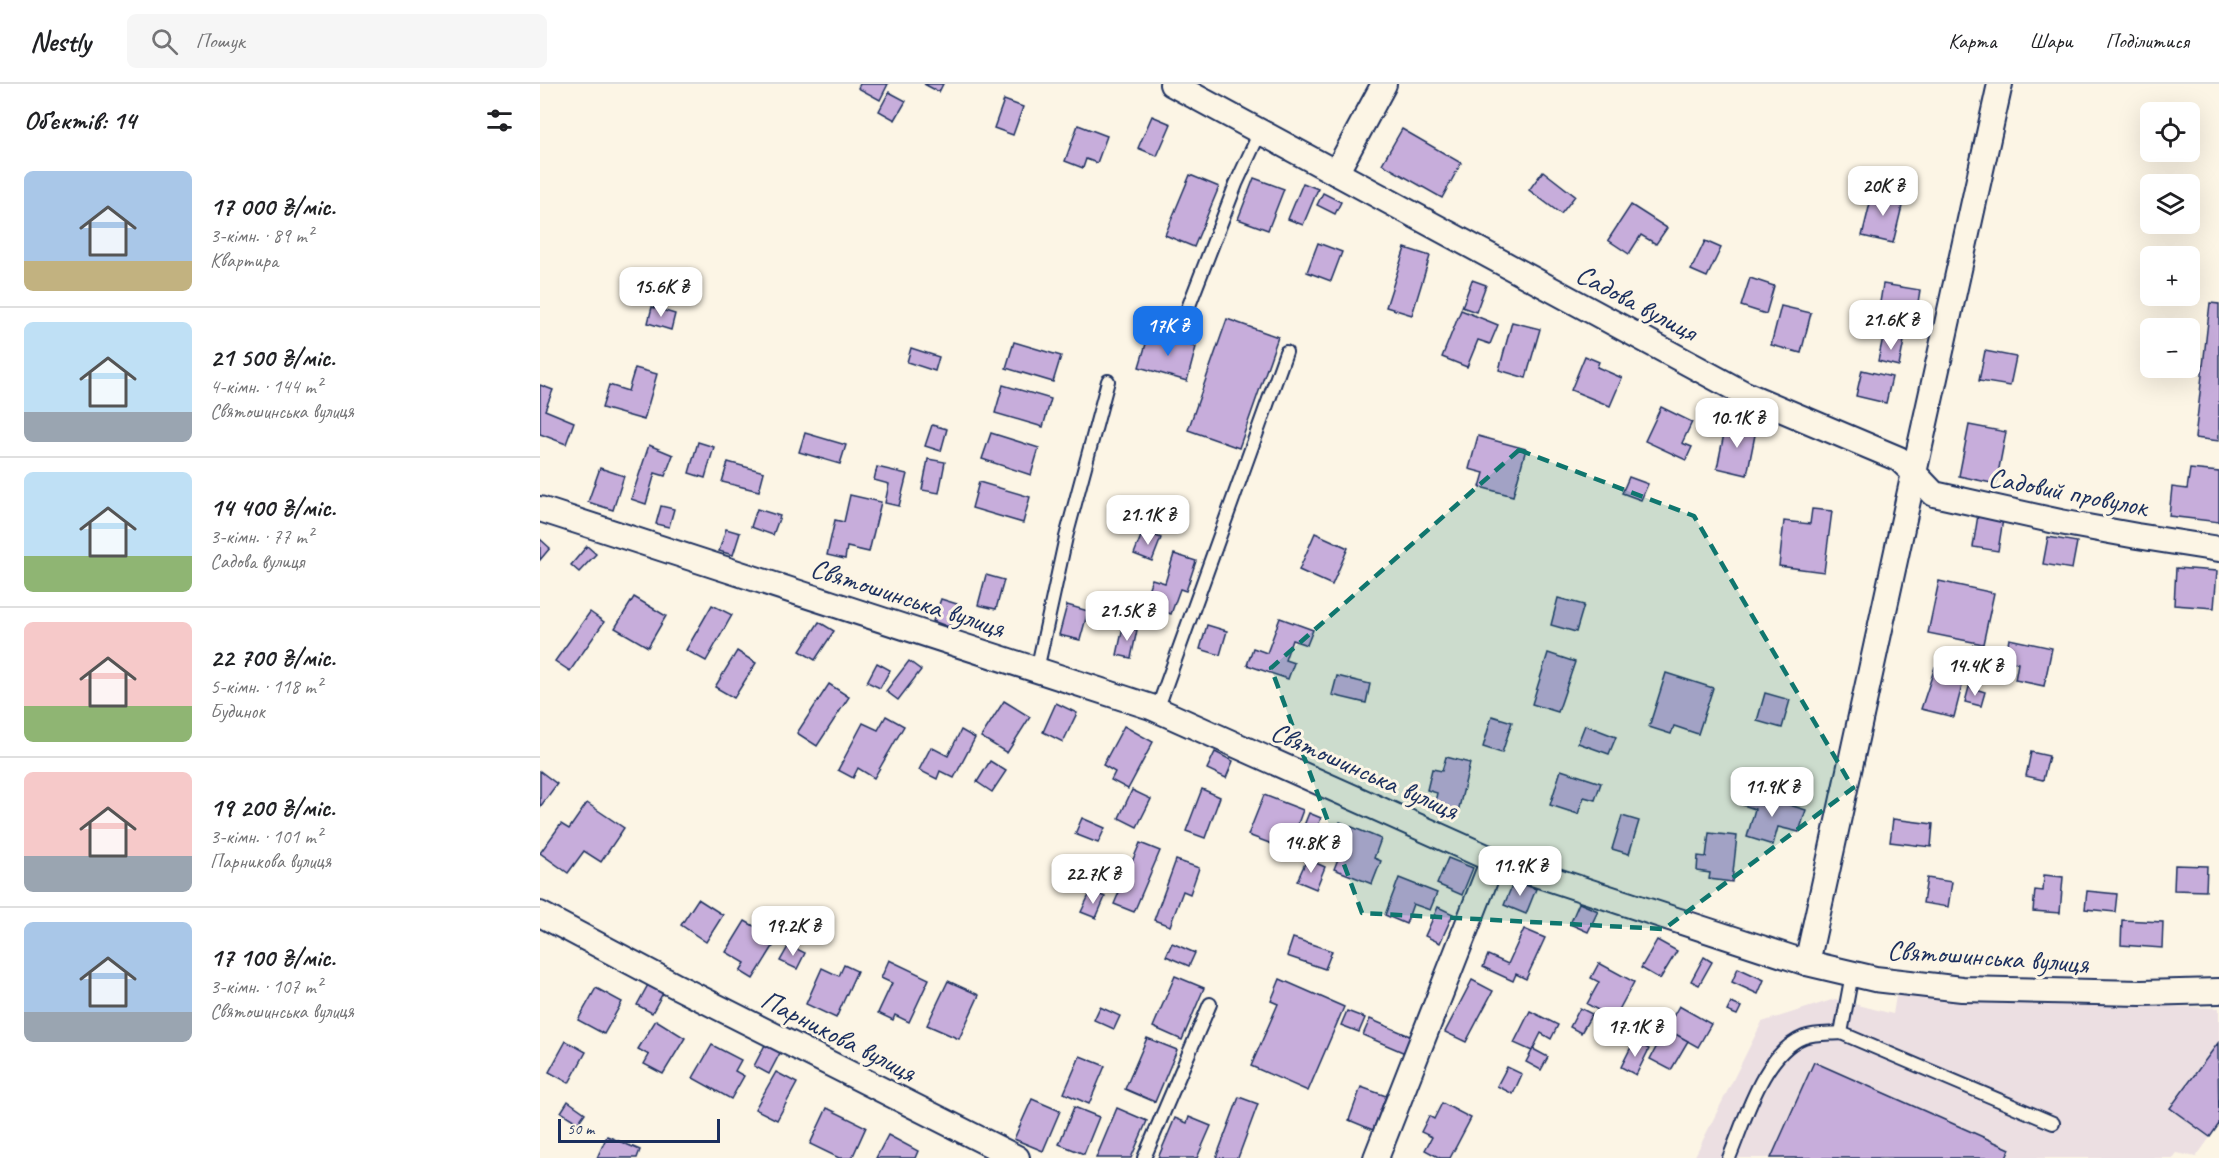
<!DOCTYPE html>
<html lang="uk">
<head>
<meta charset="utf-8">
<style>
	body { margin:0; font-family:Caveat,sans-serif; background:#f6f6f6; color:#202124; height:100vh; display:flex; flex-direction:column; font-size:22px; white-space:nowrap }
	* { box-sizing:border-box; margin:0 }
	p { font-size:20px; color:#757577 }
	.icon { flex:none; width:33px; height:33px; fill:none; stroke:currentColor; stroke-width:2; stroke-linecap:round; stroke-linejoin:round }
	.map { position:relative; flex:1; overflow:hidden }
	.details { display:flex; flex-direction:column; background:#fff; width:540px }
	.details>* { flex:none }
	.fabs { position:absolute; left:1600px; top:18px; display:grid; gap:12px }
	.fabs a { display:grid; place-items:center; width:60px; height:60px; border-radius:9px; background:#fff; box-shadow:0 6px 24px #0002; font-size:30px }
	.scale { position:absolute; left:18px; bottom:15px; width:162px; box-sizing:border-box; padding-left:6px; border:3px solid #1b2f5e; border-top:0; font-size:16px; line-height:21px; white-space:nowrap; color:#1b2f5e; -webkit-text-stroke:4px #fcf5e5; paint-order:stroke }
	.price { position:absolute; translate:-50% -51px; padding:0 14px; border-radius:12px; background:#fff; color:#222; font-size:20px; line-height:39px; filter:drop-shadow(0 2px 3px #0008) }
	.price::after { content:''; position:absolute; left:50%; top:36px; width:18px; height:14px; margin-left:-9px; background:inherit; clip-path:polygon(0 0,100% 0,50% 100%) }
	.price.on { background:#1a73e8; color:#fff }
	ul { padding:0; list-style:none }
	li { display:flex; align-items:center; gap:18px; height:150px; padding:0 24px }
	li+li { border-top:2px solid #e0e0e0 }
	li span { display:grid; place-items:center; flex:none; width:168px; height:120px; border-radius:9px; color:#555 }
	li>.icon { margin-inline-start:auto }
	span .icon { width:72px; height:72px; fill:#fffc; stroke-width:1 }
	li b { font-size:26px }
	h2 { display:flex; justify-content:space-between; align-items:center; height:72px; padding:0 24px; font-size:26px }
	header { display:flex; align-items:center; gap:36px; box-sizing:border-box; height:84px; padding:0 30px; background:#fff; border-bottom:2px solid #e0e0e0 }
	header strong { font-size:28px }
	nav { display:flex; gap:33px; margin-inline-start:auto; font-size:21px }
	.search { width:420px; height:54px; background:#f6f6f6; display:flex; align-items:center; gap:15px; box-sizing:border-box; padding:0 21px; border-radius:9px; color:#757577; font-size:22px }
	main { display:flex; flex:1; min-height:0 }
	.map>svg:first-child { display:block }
	.built { fill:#ecdfe2 }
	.building { fill:#c7addb; stroke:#1b2f5e; stroke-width:1.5 }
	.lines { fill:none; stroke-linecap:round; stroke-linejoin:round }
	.lane-casing { stroke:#1b2f5e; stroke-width:16 }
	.street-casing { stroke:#1b2f5e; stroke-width:28 }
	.lane { stroke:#fcf5e5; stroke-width:12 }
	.street { stroke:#fcf5e5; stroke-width:24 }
	.marked { fill:#0f766e; fill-opacity:0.2; stroke:#0f766e; stroke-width:4.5; stroke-dasharray:12 8; stroke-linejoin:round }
	.labels { text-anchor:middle; stroke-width:6; stroke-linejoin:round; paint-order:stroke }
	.street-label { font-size:28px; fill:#1b2f5e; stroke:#fcf5e5 }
</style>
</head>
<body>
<header>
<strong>Nestly</strong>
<div class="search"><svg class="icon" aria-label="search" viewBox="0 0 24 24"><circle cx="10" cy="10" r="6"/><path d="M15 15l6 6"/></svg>Пошук</div>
<nav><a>Карта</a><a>Шари</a><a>Поділитися</a></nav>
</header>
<main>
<section class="details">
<h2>Об’єктів: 14<svg class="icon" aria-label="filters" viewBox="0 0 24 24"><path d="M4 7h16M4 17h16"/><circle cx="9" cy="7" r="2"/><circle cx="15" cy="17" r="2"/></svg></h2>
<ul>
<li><span style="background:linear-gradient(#a9c7e8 75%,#c2b280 0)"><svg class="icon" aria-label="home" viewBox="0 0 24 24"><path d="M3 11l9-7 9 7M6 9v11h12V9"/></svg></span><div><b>17 000 ₴/міс.</b><p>3-кімн. · 89 m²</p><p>Квартира</p></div></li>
<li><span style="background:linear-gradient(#bfe0f5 75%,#9aa5b1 0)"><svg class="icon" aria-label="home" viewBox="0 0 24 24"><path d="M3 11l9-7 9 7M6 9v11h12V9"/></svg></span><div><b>21 500 ₴/міс.</b><p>4-кімн. · 144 m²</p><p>Святошинська вулиця</p></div></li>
<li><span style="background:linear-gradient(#bfe0f5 70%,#8fb573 0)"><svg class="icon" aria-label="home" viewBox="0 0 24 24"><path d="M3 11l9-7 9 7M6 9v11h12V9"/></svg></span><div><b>14 400 ₴/міс.</b><p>3-кімн. · 77 m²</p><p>Садова вулиця</p></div></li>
<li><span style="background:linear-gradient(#f6c9c9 70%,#8fb573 0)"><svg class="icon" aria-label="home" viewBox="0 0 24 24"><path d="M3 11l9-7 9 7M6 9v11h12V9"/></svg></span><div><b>22 700 ₴/міс.</b><p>5-кімн. · 118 m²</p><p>Будинок</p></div></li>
<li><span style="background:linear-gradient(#f6c9c9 70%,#9aa5b1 0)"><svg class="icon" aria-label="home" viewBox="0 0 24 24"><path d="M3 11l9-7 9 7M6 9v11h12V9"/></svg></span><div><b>19 200 ₴/міс.</b><p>3-кімн. · 101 m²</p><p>Парникова вулиця</p></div></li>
<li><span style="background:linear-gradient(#a9c7e8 75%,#9aa5b1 0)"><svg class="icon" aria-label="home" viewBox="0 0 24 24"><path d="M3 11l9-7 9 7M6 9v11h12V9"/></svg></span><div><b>17 100 ₴/міс.</b><p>3-кімн. · 107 m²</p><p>Святошинська вулиця</p></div></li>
</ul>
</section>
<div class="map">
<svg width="1679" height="1074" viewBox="0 0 1679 1074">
	<rect width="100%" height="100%" fill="#fcf5e5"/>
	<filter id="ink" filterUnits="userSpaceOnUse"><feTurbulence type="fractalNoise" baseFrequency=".0167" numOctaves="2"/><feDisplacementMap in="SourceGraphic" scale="12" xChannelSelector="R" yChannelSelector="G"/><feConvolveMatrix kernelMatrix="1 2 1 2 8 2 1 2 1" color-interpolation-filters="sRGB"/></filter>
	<g filter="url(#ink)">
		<!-- built -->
		<path class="built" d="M1356 912 1679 924V1041L1656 1073 1637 1069 1633 1074H1154L1222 938 1295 915 1353 930Z"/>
		<!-- building -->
		<g class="building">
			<path d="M320 0H348L340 16 318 4Z"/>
			<path d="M384 0H403L399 8Z"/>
			<path d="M349 8 366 17 355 36 339 27Z"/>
			<path d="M464 16 483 23 473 51 454 44Z"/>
			<path d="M612 32 631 40 617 72 598 64Z"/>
			<path d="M538 41 567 52 557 79 546 75 543 84 525 77Z"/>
			<path d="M862 45 921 79 902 114 842 80Z"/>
			<path d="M1003 87 1035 112 1021 130 989 106Z"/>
			<path d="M650 91 679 103 654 163 625 151Z"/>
			<path d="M714 94 744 105 728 146 698 135Z"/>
			<path d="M763 99 778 105 763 141 748 135Z"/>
			<path d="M1333 107 1364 114 1353 159 1322 152Z"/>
			<path d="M783 109 801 118 795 130 777 121Z"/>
			<path d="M1091 121 1127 144 1116 160 1101 151 1089 170 1068 156Z"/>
			<path d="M1165 157 1181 164 1167 193 1151 186Z"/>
			<path d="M778 159 802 168 791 197 767 188Z"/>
			<path d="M865 164 890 172 872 231 846 223Z"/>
			<path d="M1210 194 1234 202 1226 230 1201 222Z"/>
			<path d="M932 196 946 201 936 228 922 223Z"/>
			<path d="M1343 200 1380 206 1374 243 1337 237Z"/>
			<path d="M1670 219 1679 220V357L1655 354Z"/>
			<path d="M1241 222 1271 229 1261 269 1231 261Z"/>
			<path d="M112 223 135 230 131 246 108 239Z"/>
			<path d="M921 226 958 241 950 260 938 256 927 283 902 273Z"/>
			<path d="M687 235 738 253 699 364 648 346Z"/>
			<path d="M972 238 1000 245 986 294 959 286Z"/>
			<path d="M609 250 656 263 647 297 599 283Z"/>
			<path d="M1343 253 1364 257 1359 282 1338 277Z"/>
			<path d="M474 258 521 272 513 298 466 284Z"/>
			<path d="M371 264 399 273 395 287 367 278Z"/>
			<path d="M1445 267 1476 273 1470 302 1439 297Z"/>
			<path d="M1045 272 1059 278 1057 283 1082 294 1070 322 1031 306Z"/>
			<path d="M95 284 117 290 104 336 62 324 69 301 88 307Z"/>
			<path d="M1322 286 1352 293 1346 319 1316 312Z"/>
			<path d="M0 301 13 306 5 326 34 338 26 360 0 350Z"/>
			<path d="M463 301 511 315 503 343 455 329Z"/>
			<path d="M1121 323 1152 338 1142 359 1152 363 1146 376 1105 357Z"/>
			<path d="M1186 340 1216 346 1207 391 1177 384Z"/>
			<path d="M392 341 407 345 401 367 385 362Z"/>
			<path d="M1429 341 1466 348 1456 400 1419 392Z"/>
			<path d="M265 349 306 361 300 380 259 368Z"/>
			<path d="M451 349 499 364 491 391 442 375Z"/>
			<path d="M938 352 986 365 973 412 940 403 944 389 929 385Z"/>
			<path d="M158 358 174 363 165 394 149 389Z"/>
			<path d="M109 361 133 371 125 392 115 389 106 420 91 415Z"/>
			<path d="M388 375 405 378 399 409 382 406Z"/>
			<path d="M188 378 224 388 219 407 182 398Z"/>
			<path d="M337 383 367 390 359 422 345 419 349 400 334 396Z"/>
			<path d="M60 384 84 392 73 426 48 418Z"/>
			<path d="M1650 385 1679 388V438L1629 432 1632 403 1647 405Z"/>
			<path d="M1089 393 1108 400 1101 416 1082 409Z"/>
			<path d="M439 398 490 413 483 439 432 424Z"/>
			<path d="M310 411 341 418 329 468 307 463 305 475 287 471 295 436 304 438Z"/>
			<path d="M121 422 134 425 129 443 116 440Z"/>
			<path d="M217 425 240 432 233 451 211 443Z"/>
			<path d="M1272 425 1292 427 1284 488 1239 482 1244 437 1270 440Z"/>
			<path d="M1438 431 1463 435 1458 467 1433 463Z"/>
			<path d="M186 445 200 449 193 471 179 467Z"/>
			<path d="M603 447 621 454 612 477 594 470Z"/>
			<path d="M775 449 808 464 792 501 759 486Z"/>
			<path d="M1508 453 1537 458 1532 485 1503 480Z"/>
			<path d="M0 455 10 464 0 476Z"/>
			<path d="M47 462 56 470 39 488 31 481Z"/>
			<path d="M634 470 656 477 646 507 640 505 631 530 603 520 612 495 625 499Z"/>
			<path d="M1636 484 1677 487 1674 524 1634 521Z"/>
			<path d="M446 491 464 496 456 525 438 521Z"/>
			<path d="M1399 497 1454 509 1443 560 1388 549Z"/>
			<path d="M94 513 126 532 108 563 75 544Z"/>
			<path d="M1018 514 1044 521 1036 548 1011 541Z"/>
			<path d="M401 515 417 520 409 543 393 537Z"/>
			<path d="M172 521 192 531 166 577 146 566Z"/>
			<path d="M527 521 548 527 540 556 519 551Z"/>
			<path d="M50 528 64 538 30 587 15 577Z"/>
			<path d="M740 534 773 546 767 561 752 556 745 576 754 579 748 595 707 581 713 564 727 569Z"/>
			<path d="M279 538 294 547 275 576 260 567Z"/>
			<path d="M667 541 687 547 680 571 660 565Z"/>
			<path d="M583 543 597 546 591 574 577 571Z"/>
			<path d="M1469 555 1512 564 1504 602 1475 596 1478 579 1465 576Z"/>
			<path d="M1433 561 1445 563 1443 572 1432 570Z"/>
			<path d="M197 567 216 579 194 614 175 603Z"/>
			<path d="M1008 569 1035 578 1018 628 992 620Z"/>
			<path d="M369 577 381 586 358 616 346 607Z"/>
			<path d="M1435 577 1449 579 1447 598 1432 596Z"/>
			<path d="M337 579 350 586 340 604 327 598Z"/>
			<path d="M1395 583 1411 588 1410 594 1423 598 1414 633 1381 625Z"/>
			<path d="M1126 589 1173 604 1158 650 1134 642 1131 650 1109 643Z"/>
			<path d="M797 592 830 600 826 619 792 611Z"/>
			<path d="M289 600 309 613 277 662 257 649Z"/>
			<path d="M1429 603 1445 608 1441 622 1425 618Z"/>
			<path d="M1225 609 1250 616 1242 644 1217 637Z"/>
			<path d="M464 617 490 633 467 669 441 653Z"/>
			<path d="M516 619 537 629 523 658 503 648Z"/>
			<path d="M346 632 364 642 334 694 318 684 313 694 298 686 323 639 338 646Z"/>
			<path d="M952 632 972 638 962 669 943 663Z"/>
			<path d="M1045 641 1076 653 1069 670 1038 659Z"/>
			<path d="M584 642 613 658 588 705 571 696 575 688 563 681Z"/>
			<path d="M421 646 435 654 414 694 400 687 397 695 379 686 391 663 408 672Z"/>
			<path d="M675 668 693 677 686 694 667 685Z"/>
			<path d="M1491 668 1509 672 1503 696 1486 692Z"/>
			<path d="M906 673 930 679 918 728 894 723 897 709 887 706 892 685 902 687Z"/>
			<path d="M450 677 466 687 452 708 437 698Z"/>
			<path d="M1021 686 1061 699 1055 716 1044 713 1038 730 1010 721Z"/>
			<path d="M0 687 17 700 0 723Z"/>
			<path d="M662 705 680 713 665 754 646 747Z"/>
			<path d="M592 706 611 715 597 743 579 734Z"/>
			<path d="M1207 708 1266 726 1259 748 1238 743 1233 761 1207 753 1215 725 1203 721Z"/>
			<path d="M724 711 763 726 753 753 737 747 732 760 708 751Z"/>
			<path d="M47 719 84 744 61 778 44 767 28 789 0 769 21 740 29 745Z"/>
			<path d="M769 729 781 734 767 771 754 766Z"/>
			<path d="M1082 732 1099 737 1089 770 1072 765Z"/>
			<path d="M542 734 565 744 558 759 535 750Z"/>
			<path d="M1353 735 1393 740 1391 763 1350 758Z"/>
			<path d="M800 738 841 755 834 774 841 777 832 800 794 785 798 775 787 771Z"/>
			<path d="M1169 749 1197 752 1192 798 1169 795 1170 789 1157 787 1158 772 1166 773Z"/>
			<path d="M600 759 620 767 594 828 574 820Z"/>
			<path d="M908 774 933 784 922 811 897 800Z"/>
			<path d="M767 775 785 783 776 805 757 797Z"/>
			<path d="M636 776 659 784 650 810 643 807 630 842 614 836Z"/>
			<path d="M1635 781 1667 782 1666 807 1634 806Z"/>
			<path d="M1504 791 1523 793 1520 829 1493 827 1495 806 1503 807Z"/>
			<path d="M859 794 897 809 890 826 873 820 866 840 845 831Z"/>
			<path d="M1387 794 1412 798 1408 823 1383 819Z"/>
			<path d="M974 797 996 805 986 830 964 821Z"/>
			<path d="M551 807 565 813 556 834 541 828Z"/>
			<path d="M1547 807 1577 810 1575 828 1545 825Z"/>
			<path d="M158 815 183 831 166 858 141 841Z"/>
			<path d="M1039 819 1058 827 1048 848 1030 840Z"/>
			<path d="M898 823 913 830 900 859 885 852Z"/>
			<path d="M1582 836 1623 838 1622 864 1581 861Z"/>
			<path d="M205 837 226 849 231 841 242 848 213 895 200 887 205 879 186 868Z"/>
			<path d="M984 845 1005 854 986 895 976 890 973 897 943 883 948 871 968 880Z"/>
			<path d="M753 854 792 867 785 885 747 872Z"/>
			<path d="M1117 856 1137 867 1120 895 1101 884Z"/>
			<path d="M632 859 655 869 649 882 626 872Z"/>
			<path d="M249 861 265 869 257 885 240 877Z"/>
			<path d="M1164 873 1172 878 1159 901 1151 897Z"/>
			<path d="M349 876 389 895 369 938 355 931 353 936 338 929 352 899 341 894Z"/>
			<path d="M1059 879 1094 898 1074 935 1047 920 1059 898 1051 894Z"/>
			<path d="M304 881 317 887 296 934 266 920 282 884 299 892Z"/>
			<path d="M1198 884 1224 896 1218 910 1192 898Z"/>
			<path d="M635 892 664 904 642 956 613 943Z"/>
			<path d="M740 895 804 923 768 1007 711 982 738 920 731 917Z"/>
			<path d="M932 896 953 907 926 958 905 948Z"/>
			<path d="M408 897 439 911 419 955 387 941Z"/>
			<path d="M109 899 124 907 112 929 97 921Z"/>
			<path d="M56 904 82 918 64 950 38 936Z"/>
			<path d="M1191 919 1201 923 1197 931 1187 927Z"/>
			<path d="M1139 922 1171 940 1158 963 1126 945Z"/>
			<path d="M560 923 580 932 574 945 554 936Z"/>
			<path d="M1040 924 1052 930 1041 949 1030 943Z"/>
			<path d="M807 927 825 934 819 948 801 941Z"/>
			<path d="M990 927 1018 941 1011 955 1001 949 992 967 974 959Z"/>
			<path d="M830 935 872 953 865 969 823 951Z"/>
			<path d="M116 936 145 954 123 990 104 980 109 971 98 965Z"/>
			<path d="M1126 945 1148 957 1131 986 1110 975Z"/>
			<path d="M607 954 637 966 615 1018 585 1005Z"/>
			<path d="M26 957 46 968 29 999 9 988Z"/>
			<path d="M227 957 242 965 229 990 214 982Z"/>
			<path d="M1094 957 1109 965 1096 991 1081 983Z"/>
			<path d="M1678 959 1679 1040 1670 1053 1630 1024Z"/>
			<path d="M172 961 201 976 195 987 204 992 191 1015 153 994Z"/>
			<path d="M993 965 1008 973 1001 986 986 978Z"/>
			<path d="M540 972 565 982 549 1020 524 1009Z"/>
			<path d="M1274 978 1470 1065 1466 1074H1231Z"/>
			<path d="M967 983 982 990 973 1010 957 1002Z"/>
			<path d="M236 988 257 999 237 1036 215 1025Z"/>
			<path d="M821 1003 846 1012 833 1046 809 1036Z"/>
			<path d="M699 1013 718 1020 698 1074H676Z"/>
			<path d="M492 1015 520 1027 503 1067 474 1055Z"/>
			<path d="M28 1017 45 1029 38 1039 21 1028Z"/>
			<path d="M902 1019 931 1034 910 1074H900L885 1066 892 1053 881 1048 889 1032 894 1035Z"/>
			<path d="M534 1023 559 1033 544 1070 519 1060Z"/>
			<path d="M287 1024 326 1043 312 1074H299L270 1060Z"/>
			<path d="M577 1024 607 1037 591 1074H556Z"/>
			<path d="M649 1033 671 1042 657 1074H618L635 1034 647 1039Z"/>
			<path d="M348 1051 378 1067 375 1074H336Z"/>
			<path d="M67 1052 100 1066 97 1074H57Z"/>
		</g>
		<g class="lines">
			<defs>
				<g id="lane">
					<path d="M643 237 696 100 720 48"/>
					<path d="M497 586 526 453 568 297"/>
					<path d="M617 626 746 268"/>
					<path d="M1312 890 1301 949 1513 1039"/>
					<path d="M604 1074 670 920"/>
					<path d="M1189 1074C1205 1036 1223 969 1264 953 1275 949 1289 950 1301 949"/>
				</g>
				<g id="street">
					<path d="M632 0 1205 310 1359 375 1374 389 1267 879"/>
					<path d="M1460 0 1374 389 1394 410 1520 438 1597 452 1679 465"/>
					<path d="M796 89 844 0"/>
					<path d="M0 425 611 623 953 776 1267 879 1335 895 1422 905 1601 909 1679 907"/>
					<path d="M0 830 134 901 477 1074"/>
					<path d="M836 1074 953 776"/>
				</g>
			</defs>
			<!-- lane casing -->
			<use href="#lane" class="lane-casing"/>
			<!-- street casing -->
			<use href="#street" class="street-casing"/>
			<!-- lane -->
			<use href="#lane" class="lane"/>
			<!-- street -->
			<use href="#street" class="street"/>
		</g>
	</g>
	<!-- marked area -->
	<path class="marked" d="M979 366 1154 432 1313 704 1124 845 822 829 731 584Z"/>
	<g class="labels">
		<!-- street labels -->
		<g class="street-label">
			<text transform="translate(1097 218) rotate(28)" y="10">Садова вулиця</text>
			<text transform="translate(1528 407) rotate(11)" y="10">Садовий провулок</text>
			<text transform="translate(368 513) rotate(18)" y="10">Святошинська вулиця</text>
			<text transform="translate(825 686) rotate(24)" y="10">Святошинська вулиця</text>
			<text transform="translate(1448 872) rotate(4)" y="10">Святошинська вулиця</text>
			<text transform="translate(299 951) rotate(27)" y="10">Парникова вулиця</text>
		</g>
	</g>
</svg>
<div class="fabs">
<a><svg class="icon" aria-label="locate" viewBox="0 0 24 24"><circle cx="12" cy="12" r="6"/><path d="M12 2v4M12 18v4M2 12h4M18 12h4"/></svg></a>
<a><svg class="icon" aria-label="layers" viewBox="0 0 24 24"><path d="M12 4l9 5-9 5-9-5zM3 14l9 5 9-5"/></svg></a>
<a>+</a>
<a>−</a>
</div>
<div class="scale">50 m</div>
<b class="price" style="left:1343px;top:133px">20K ₴</b>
<b class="price" style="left:121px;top:234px">15.6K ₴</b>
<b class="price" style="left:1351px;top:267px">21.6K ₴</b>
<b class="price on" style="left:628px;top:273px">17K ₴</b>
<b class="price" style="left:1197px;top:365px">10.1K ₴</b>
<b class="price" style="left:608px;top:462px">21.1K ₴</b>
<b class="price" style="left:587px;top:558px">21.5K ₴</b>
<b class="price" style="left:1435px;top:613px">14.4K ₴</b>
<b class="price" style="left:1232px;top:734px">11.9K ₴</b>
<b class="price" style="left:771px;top:790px">14.8K ₴</b>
<b class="price" style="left:980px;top:813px">11.9K ₴</b>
<b class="price" style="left:553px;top:821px">22.7K ₴</b>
<b class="price" style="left:253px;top:873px">19.2K ₴</b>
<b class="price" style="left:1095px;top:974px">17.1K ₴</b>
</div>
</main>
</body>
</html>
